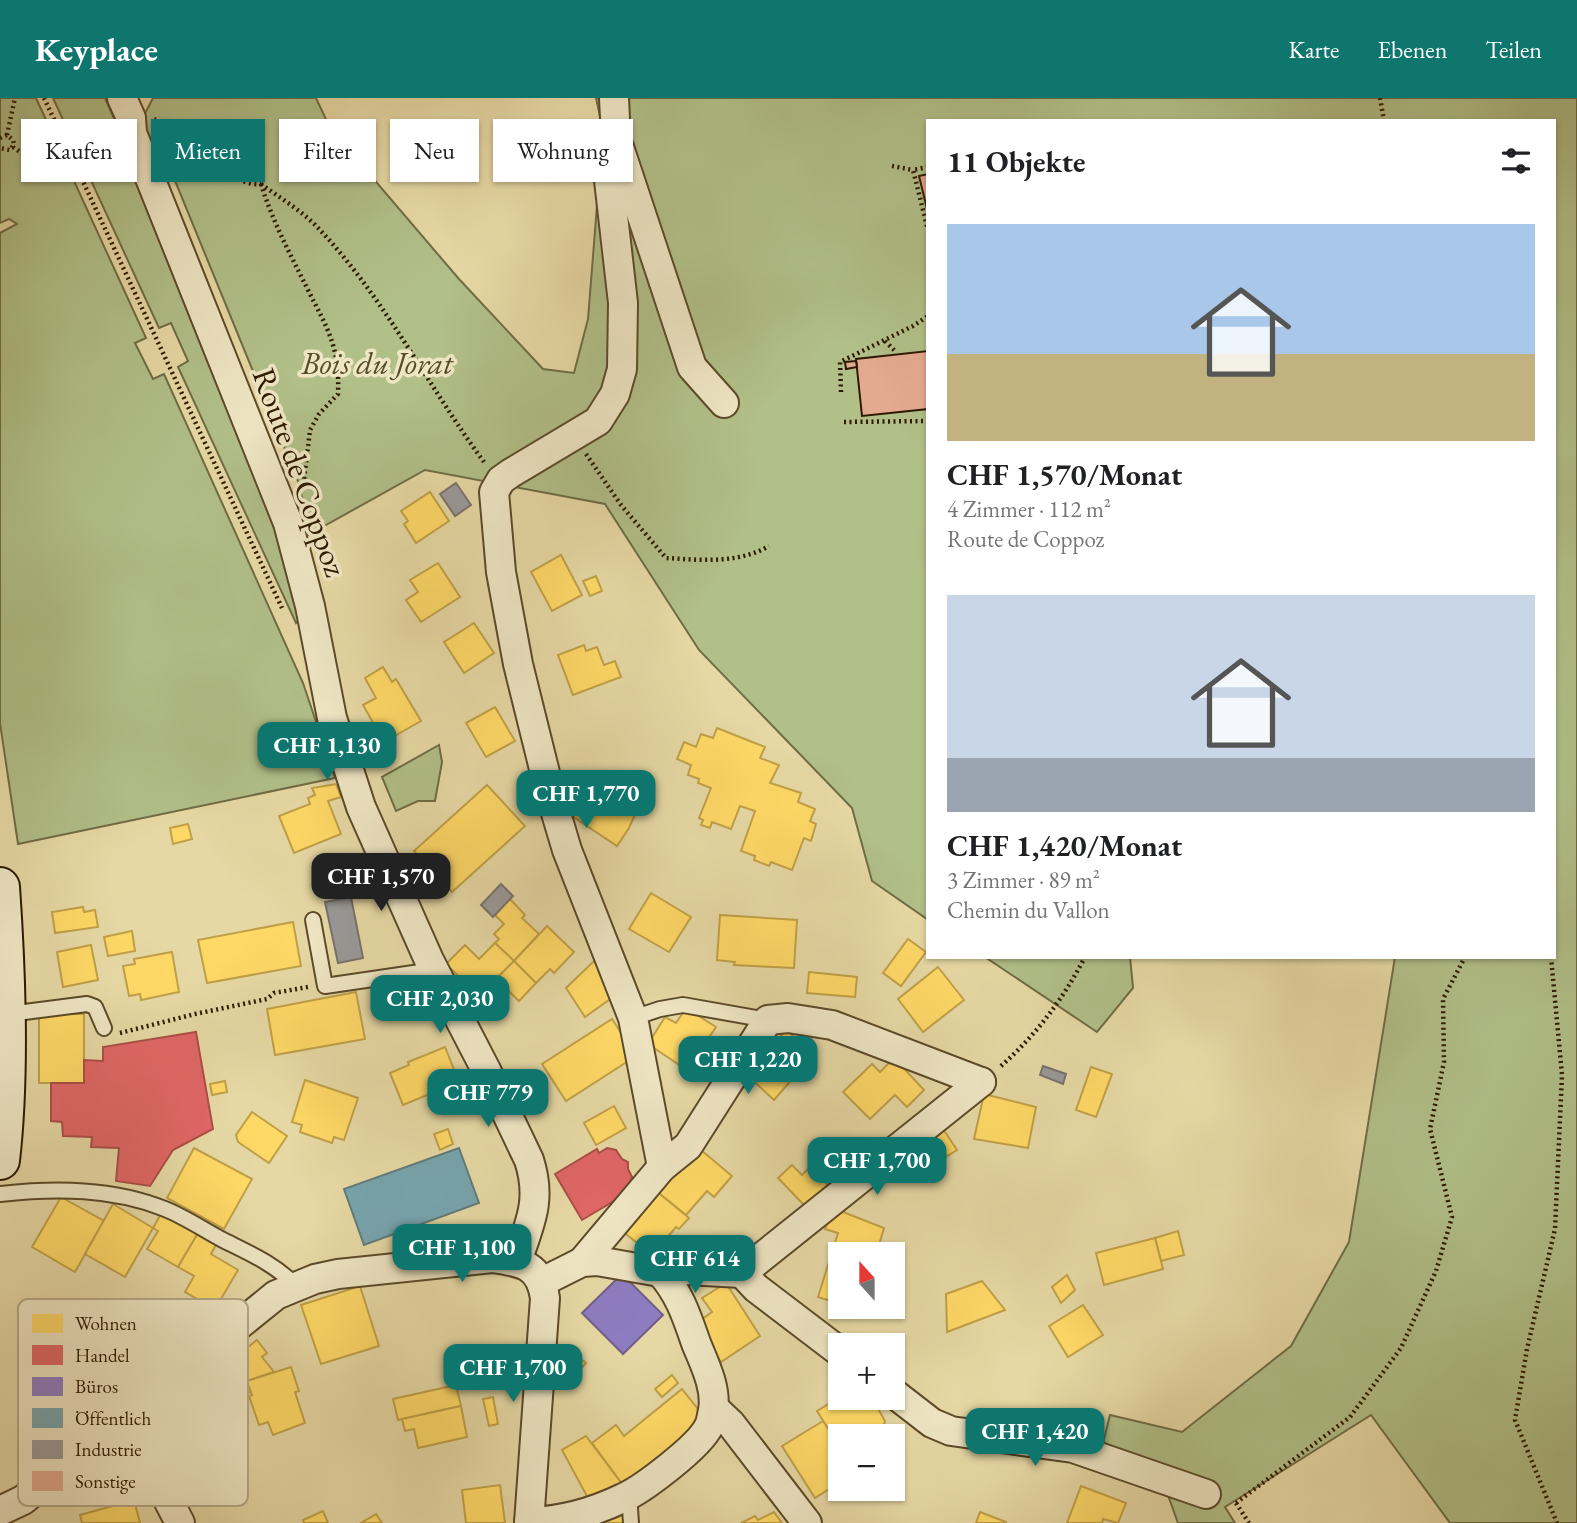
<!DOCTYPE html>
<html lang="de">
<head>
<meta charset="utf-8">
<style>
	body { margin:0; font-family:"EB Garamond",serif; background:#f6f6f6; color:#202124; height:100vh; display:flex; flex-direction:column; font-size:26px; white-space:nowrap }
	* { box-sizing:border-box; margin:0 }
	p { font-size:23px; color:#757577 }
	.icon { flex:none; width:38px; height:38px; fill:none; stroke:currentColor; stroke-width:2; stroke-linecap:round; stroke-linejoin:round }
	.map { position:relative; flex:1; overflow:hidden }
	.panel { position:absolute; left:926px; top:21px; width:630px; height:840px; display:flex; flex-direction:column; background:#fff; border-radius:0px; box-shadow:0 2px 5px #0004 }
	.panel>* { flex:none }
	.banner { position:absolute; left:21px; top:21px; width:665px; height:63px; display:flex; gap:14px }
	.needle { width:46px; rotate:339deg }
	.controls { position:absolute; left:828px; top:1144px; display:grid; gap:14px }
	.controls a { display:grid; place-items:center; width:77px; height:77px; border-radius:0px; background:#fff; box-shadow:0 2px 5px #0004; font-size:35px }
	.price { position:absolute; translate:-50% -60px; padding:0 16px; border-radius:14px; background:#0f766e; color:#fff; font-size:23px; line-height:46px; filter:drop-shadow(0 2px 4px #0008) }
	.price::after { content:''; position:absolute; left:50%; top:42px; width:21px; height:16px; margin-left:-10px; background:inherit; clip-path:polygon(0 0,100% 0,50% 100%) }
	.price.selected { background:#222; color:#fff }
	ul { padding:0; list-style:none }
	li { display:grid; align-content:center; gap:14px; height:371px; padding:0 21px }
	li span { display:grid; place-items:center; height:217px; border-radius:0px; color:#555 }
	li>.icon { margin-inline-start:auto }
	span .icon { width:126px; height:126px; fill:#fffc; stroke-width:1 }
	li b { font-size:30px }
	h2 { display:flex; justify-content:space-between; align-items:center; height:84px; padding:0 21px; font-size:30px }
	.pill { padding:0 24px; border-radius:0px; background:#fff; box-shadow:0 2px 5px #0004; font-size:24px; line-height:63px }
	.pill.selected { background:#0f766e; color:#fff }
	header { display:flex; align-items:center; gap:42px; box-sizing:border-box; height:98px; padding:0 35px; background:#0f766e; color:#fff }
	header strong { font-size:33px }
	nav { display:flex; gap:38px; margin-inline-start:auto; font-size:24px }
	.map>svg:first-child { display:block }
	.green { fill:#b1bf88; stroke:#706c44; stroke-width:2 }
	.homes { fill:#ffd966; stroke:#c0a047; stroke-width:2 }
	.shops { fill:#e06666; stroke:#ab4f47; stroke-width:2 }
	.offices { fill:#8e7cc3; stroke:#715f88; stroke-width:2 }
	.public { fill:#76a5af; stroke:#607b7a; stroke-width:2 }
	.industry { fill:#999; stroke:#79736b; stroke-width:2 }
	.building { fill:#e4aa90; stroke:#2e1a00; stroke-width:2 }
	.lines { fill:none; stroke-linecap:round; stroke-linejoin:round }
	.service-casing { stroke:#5c4a29; stroke-width:18 }
	.minor-casing { stroke:#5c4a29; stroke-width:32 }
	.secondary-casing { stroke:#2e1a00; stroke-width:42 }
	.path { stroke:#2e1a00; stroke-width:4.5; stroke-dasharray:2 3.5; stroke-linecap:butt }
	.service { stroke:#efe6c4; stroke-width:14 }
	.minor { stroke:#efe6c4; stroke-width:28 }
	.secondary { stroke:#efe6c4; stroke-width:38 }
	.labels { text-anchor:middle; stroke-width:7; stroke-linejoin:round; paint-order:stroke }
	.park-label { font-size:32px; font-style:italic; fill:#554c29; stroke:#efe6c4 }
	.street-label { font-size:32px; fill:#2e1a00; stroke:#efe6c4 }
	.key { fill:#efe6c4; stroke:#b5a989; stroke-width:2 }
	.key-label { font-size:19px; fill:#2e1a00 }
</style>
</head>
<body>
<header>
<strong>Keyplace</strong>
<nav><a>Karte</a><a>Ebenen</a><a>Teilen</a></nav>
</header>
<div class="map">
<svg width="1577" height="1425" viewBox="0 0 1577 1425">
	<rect width="100%" height="100%" fill="#e6d8a4"/>
	<filter id="stains"><feTurbulence type="fractalNoise" baseFrequency=".00286" numOctaves="4"/><feColorMatrix values="0 0 0 0 .2 0 0 0 0 .09 0 0 0 0 .02 0 0 0 .5 -.17"/></filter>
	<radialGradient id="worn" r=".72"><stop offset=".6" stop-color="#630" stop-opacity="0"/><stop offset="1" stop-color="#630" stop-opacity=".3"/></radialGradient>
	<!-- green -->
	<g class="green">
		<path d="M0 0H36L146 240 135 245 153 281 164 276 303 585 335 680 18 746 0 625V135L17 126 9 121 0 125Z"/>
		<path d="M53 0H105L168 143 280 442 294 505H299L300 521 296 525 178 269 188 263 171 225 159 230Z"/>
		<path d="M153 0H316L330 30 459 181 543 271 574 275 588 221 603 32 596 0H1577V1425H1450L1371 1317 1225 1409 1235 1425H1178L1165 1389 1103 1345 1110 1317 1182 1334 1291 1248 1349 1144 1395 859H1554V23H928L927 821 872 783 852 710 699 552 605 406 425 372 308 437 300 388 160 46 139 35 141 23Z"/>
		<path d="M439 647 442 664 435 703H418L396 713 382 679Z"/>
		<path d="M985 859H1130L1133 890 1097 934Z"/>
	</g>
	<!-- homes -->
	<g class="homes">
		<path d="M430 394 449 423 416 445 404 426 408 423 401 413Z"/>
		<path d="M561 457 582 497 552 513 531 474Z"/>
		<path d="M438 465 460 499 421 524 406 502 418 494 410 482Z"/>
		<path d="M596 478 602 493 590 498 583 483Z"/>
		<path d="M474 525 494 555 464 575 444 544Z"/>
		<path d="M584 547 586 553 597 549 604 567 615 563 621 579 573 597 558 557Z"/>
		<path d="M383 569 392 584 396 581 421 623 384 644 363 607 376 600 365 580Z"/>
		<path d="M495 609 515 643 486 659 466 625Z"/>
		<path d="M717 630 765 649 760 660 779 667 770 685 801 695 798 704 815 711 810 723 816 726 811 743 804 740 792 772 771 764 769 768 754 762 755 758 741 753 755 713 740 708 731 731 712 724 710 730 701 727 703 722 699 720 711 690 698 685 699 681 688 677 691 667 677 661 684 644 696 649 701 636 713 640Z"/>
		<path d="M624 676 646 692 629 730 617 748 569 716 594 679 616 693Z"/>
		<path d="M336 686 341 699 328 703 341 736 294 755 279 718 310 706 308 700 315 697 312 690Z"/>
		<path d="M487 687 525 728 452 794 414 753Z"/>
		<path d="M188 726 192 741 173 746 170 730Z"/>
		<path d="M651 795 691 819 669 854 629 831Z"/>
		<path d="M510 801 525 817 522 820 539 836 514 863 495 845 499 841 494 836 504 826 495 817Z"/>
		<path d="M83 809 84 814 95 812 98 829 55 835 52 814Z"/>
		<path d="M720 817 797 822 794 870 734 867 735 864 717 862Z"/>
		<path d="M293 824 301 868 207 885 198 842Z"/>
		<path d="M547 828 574 854 554 875 550 871 536 885 514 863Z"/>
		<path d="M132 833 135 853 108 858 104 839Z"/>
		<path d="M908 841 926 854 901 888 883 875Z"/>
		<path d="M495 845 514 863 479 898 446 866 465 847 479 861Z"/>
		<path d="M91 847 98 882 63 889 57 854Z"/>
		<path d="M172 854 179 894 141 902 140 896 129 898 123 868 135 866 134 861Z"/>
		<path d="M514 863 536 885 519 903 496 881Z"/>
		<path d="M594 863 616 897 585 919 566 890Z"/>
		<path d="M938 869 964 902 923 934 898 901Z"/>
		<path d="M809 874 857 879 855 899 807 895Z"/>
		<path d="M356 894 365 941 275 957 267 911Z"/>
		<path d="M686 910 716 929 687 972 648 946 665 919 676 925Z"/>
		<rect x="39" y="916" width="45" height="69"/>
		<path d="M612 921 636 958 566 1003 542 966Z"/>
		<path d="M786 932 814 956 774 1002 747 977Z"/>
		<path d="M445 949 459 984 403 1007 390 975 409 967 408 964Z"/>
		<path d="M894 960 924 992 907 1009 895 997 870 1021 843 994 872 966 880 974Z"/>
		<path d="M1091 969 1112 976 1096 1019 1076 1012Z"/>
		<path d="M305 982 358 1000 344 1042 334 1039 332 1045 300 1034 302 1027 292 1024Z"/>
		<path d="M225 983 227 994 212 997 210 986Z"/>
		<path d="M984 996 1036 1009 1028 1050 974 1041Z"/>
		<path d="M614 1008 626 1030 596 1047 584 1025Z"/>
		<path d="M252 1014 287 1038 269 1065 238 1044 236 1037Z"/>
		<path d="M941 1028 957 1052 933 1067 918 1044Z"/>
		<path d="M448 1031 453 1046 440 1052 434 1036Z"/>
		<path d="M695 1047 732 1078 714 1099 707 1093 686 1117 655 1092Z"/>
		<path d="M194 1050 252 1081 224 1131 167 1100Z"/>
		<path d="M792 1067 802 1077 810 1069 828 1087 805 1108 778 1080Z"/>
		<path d="M655 1092 689 1120 679 1131 676 1129 652 1157 621 1132Z"/>
		<path d="M61 1099 104 1123 75 1174 32 1149Z"/>
		<path d="M113 1106 153 1130 125 1179 85 1156Z"/>
		<path d="M833 1110 884 1130 876 1157H840V1206L818 1199 838 1135 825 1131Z"/>
		<path d="M162 1114 198 1135 178 1169 147 1151 158 1133 153 1130Z"/>
		<path d="M1178 1133 1184 1157 1161 1163 1155 1140Z"/>
		<path d="M198 1135 217 1145 211 1156 238 1172 215 1211 185 1194 194 1178 178 1169Z"/>
		<path d="M1155 1140 1163 1171 1104 1187 1096 1155Z"/>
		<path d="M1067 1177 1075 1192 1061 1205 1052 1189Z"/>
		<path d="M982 1183 1005 1212 947 1234 946 1196Z"/>
		<path d="M726 1185 760 1238 721 1264 695 1226 712 1214 702 1200Z"/>
		<path d="M360 1188 379 1248 321 1266 301 1207Z"/>
		<path d="M1083 1207 1103 1237 1068 1259 1049 1228Z"/>
		<path d="M257 1242 267 1255 262 1259 274 1274 247 1283 251 1293 246 1297 233 1282 228 1286 217 1274Z"/>
		<path d="M570 1252 586 1265 574 1278 559 1265Z"/>
		<path d="M291 1269 299 1293 295 1294 305 1325 273 1337 268 1324 259 1327 249 1298 252 1297 247 1283Z"/>
		<path d="M672 1277 678 1285 662 1299 655 1291Z"/>
		<path d="M456 1287 461 1308 398 1322 393 1301Z"/>
		<path d="M682 1291 705 1320 647 1372 622 1386 592 1345 616 1327 624 1338Z"/>
		<path d="M493 1299 498 1326 489 1328 483 1301Z"/>
		<path d="M840 1299 872 1300 885 1323 884 1326 888 1333 878 1339H840V1344L836 1338 834 1340 817 1313Z"/>
		<path d="M461 1308 467 1339 418 1350 414 1331 405 1333 402 1321Z"/>
		<path d="M823 1323 834 1340 836 1338 840 1344V1384L815 1400 782 1348Z"/>
		<path d="M586 1338 622 1386 589 1402 562 1352Z"/>
		<path d="M500 1387 505 1425H466L462 1392Z"/>
		<path d="M1081 1388 1126 1405 1118 1425 1103 1421 1102 1425H1067Z"/>
		<path d="M134 1402 140 1425H82L80 1417Z"/>
		<path d="M623 1411 625 1425H575Z"/>
		<path d="M323 1413 328 1425H304L303 1422Z"/>
		<path d="M774 1414 782 1425H741L755 1418 758 1422Z"/>
		<path d="M980 1414 1006 1424V1425H976Z"/>
		<path d="M376 1416 382 1425H361Z"/>
	</g>
	<!-- shops -->
	<g class="shops">
		<path d="M196 934 213 1031 173 1052 150 1088 116 1083 119 1050 91 1049 92 1039 63 1038 62 1024 51 1023V985H84V962L103 963V949Z"/>
		<path d="M607 1050 616 1052 622 1061 628 1064V1071L632 1079 630 1088 622 1093 624 1097 582 1122 555 1076 597 1051 599 1055Z"/>
	</g>
	<!-- offices -->
	<path class="offices" d="M622 1176 663 1217 623 1256 582 1215Z"/>
	<!-- public -->
	<path class="public" d="M459 1050 479 1105 364 1147 344 1091Z"/>
	<!-- industry -->
	<g class="industry">
		<path d="M456 385 471 407 455 418 440 396Z"/>
		<path d="M501 786 513 798 493 819 481 807Z"/>
		<path d="M351 799 363 860 338 865 325 804Z"/>
		<path d="M1043 968 1066 976 1063 986 1040 977Z"/>
	</g>
	<!-- building -->
	<g class="building">
		<path d="M928 76V115L919 78Z"/>
		<path d="M928 253V311L862 318 856 261Z"/>
		<path d="M856 263 857 269 846 271 845 264Z"/>
	</g>
	<g class="lines">
		<defs>
			<g id="service">
				<path d="M313 822 325 888 434 872"/>
				<path d="M9 916 87 906 95 909 104 930"/>
				<path d="M633 920 660 911 683 907 768 922"/>
				<path d="M0 1096C56 1090 113 1090 165 1111 185 1119 204 1132 223 1142 249 1155 275 1166 296 1188"/>
				<path d="M629 1396 631 1425"/>
			</g>
			<g id="minor">
				<path d="M122 0 131 20 132 35 288 425 310 508 332 620 361 709 429 862 486 972 529 1062C542 1102 530 1125 517 1163"/>
				<path d="M614 0 616 40 692 269 724 305"/>
				<path d="M616 40 607 65 623 205 622 271 615 296 598 323 511 375 501 382 494 394 501 474 518 566 550 695 567 752 633 920 662 1069"/>
				<path d="M582 1164 662 1069 688 1048 768 922 788 920 832 927 981 984"/>
				<path d="M742 1175 756 1190 840 1254"/>
				<path d="M542 1184 582 1164 597 1163 660 1174 686 1172 742 1175 981 984"/>
				<path d="M892 1294 932 1325 951 1333 1073 1350 1206 1396"/>
				<path d="M714 1310 731 1326 807 1425"/>
				<path d="M117 1328 166 1398 180 1425"/>
				<path d="M0 1413 23 1402 276 1197 315 1181 338 1176 492 1160C521 1164 540 1166 545 1200L529 1425"/>
				<path d="M529 1424C561 1423 594 1414 623 1400 643 1391 700 1348 709 1328 711 1324 712 1317 713 1312 717 1290 704 1265 696 1245 687 1219 679 1194 660 1174"/>
			</g>
			<path id="secondary" d="M0 789C6 875 10 976 0 1062"/>
		</defs>
		<!-- service casing -->
		<use href="#service" class="service-casing"/>
		<!-- minor casing -->
		<use href="#minor" class="minor-casing"/>
		<!-- secondary casing -->
		<use href="#secondary" class="secondary-casing"/>
		<!-- path -->
		<g class="path">
			<path d="M44 0 282 510"/>
			<path d="M1380 0 1384 23"/>
			<path d="M154 21C164 26 176 30 184 36 205 51 233 89 261 86L246 65"/>
			<path d="M7 37 15 0"/>
			<path d="M0 40 7 37 13 42 14 46 10 52 0 50"/>
			<path d="M13 49C30 61 54 77 76 69"/>
			<path d="M892 68 913 72"/>
			<path d="M928 69 913 72 928 132"/>
			<path d="M261 86C280 100 304 114 320 132 385 201 428 288 484 364"/>
			<path d="M261 86C272 122 290 156 307 190 327 230 340 248 338 296L319 316 310 332 303 390"/>
			<path d="M885 243 896 254"/>
			<path d="M841 294 840 264 913 228 928 218"/>
			<path d="M844 324 928 323"/>
			<path d="M586 356 621 407 666 460C701 462 738 466 769 448"/>
			<path d="M1551 859 1562 977 1555 1131 1527 1251 1515 1322 1557 1425"/>
			<path d="M120 935 195 916 267 901 274 895 308 889"/>
			<path d="M1001 968C1037 936 1063 901 1085 859"/>
			<path d="M1236 1405 1350 1319 1401 1250 1436 1173 1452 1119 1430 1031 1444 964 1443 901 1465 859"/>
			<path d="M1236 1405 1249 1425"/>
		</g>
		<!-- service -->
		<use href="#service" class="service"/>
		<!-- minor -->
		<use href="#minor" class="minor"/>
		<!-- secondary -->
		<use href="#secondary" class="secondary"/>
	</g>
	<g class="labels">
		<!-- park labels -->
		<g class="park-label">
			<text x="377" y="276">Bois du Jorat</text>
		</g>
		<!-- street labels -->
		<g class="street-label">
			<text transform="translate(300 374) rotate(70)" y="11">Route de Coppoz</text>
		</g>
	</g>
	<!-- legend -->
	<rect x="18" y="1201" width="230" height="207" rx="10" class="key"/>
	<rect x="32" y="1216" width="31" height="19" fill="#ffd966"/>
	<rect x="32" y="1247" width="31" height="20" fill="#e06666"/>
	<rect x="32" y="1279" width="31" height="19" fill="#8e7cc3"/>
	<rect x="32" y="1310" width="31" height="20" fill="#76a5af"/>
	<rect x="32" y="1342" width="31" height="19" fill="#999"/>
	<rect x="32" y="1373" width="31" height="20" fill="#e4aa90"/>
	<g class="key-label">
		<text x="75" y="1232">Wohnen</text>
		<text x="75" y="1264">Handel</text>
		<text x="75" y="1295">Büros</text>
		<text x="75" y="1327">Öffentlich</text>
		<text x="75" y="1358">Industrie</text>
		<text x="75" y="1390">Sonstige</text>
	</g>
	<rect width="100%" height="100%" filter="url(#stains)"/>
	<rect width="100%" height="100%" fill="url(#worn)"/>
</svg>
<div class="controls">
<a><svg class="needle" viewBox="-14 -14 28 28"><path d="M0-13l5 13h-10z" fill="#e53935"/><path d="M0 13l5-13h-10z" fill="#757577"/></svg></a>
<a>+</a>
<a>−</a>
</div>
<b class="price" style="left:327px;top:684px">CHF 1,130</b>
<b class="price" style="left:586px;top:732px">CHF 1,770</b>
<b class="price selected" style="left:381px;top:815px">CHF 1,570</b>
<b class="price" style="left:440px;top:937px">CHF 2,030</b>
<b class="price" style="left:748px;top:998px">CHF 1,220</b>
<b class="price" style="left:488px;top:1031px">CHF 779</b>
<b class="price" style="left:877px;top:1099px">CHF 1,700</b>
<b class="price" style="left:462px;top:1186px">CHF 1,100</b>
<b class="price" style="left:695px;top:1197px">CHF 614</b>
<b class="price" style="left:513px;top:1306px">CHF 1,700</b>
<b class="price" style="left:1035px;top:1370px">CHF 1,420</b>
<div class="banner">
<a class="pill">Kaufen</a>
<a class="pill selected">Mieten</a>
<a class="pill">Filter</a>
<a class="pill">Neu</a>
<a class="pill">Wohnung</a>
</div>
<section class="panel">
<h2>11 Objekte<svg class="icon" aria-label="filters" viewBox="0 0 24 24"><path d="M4 7h16M4 17h16"/><circle cx="9" cy="7" r="2"/><circle cx="15" cy="17" r="2"/></svg></h2>
<ul>
<li><span style="background:linear-gradient(#a9c7e8 60%,#c2b280 0)"><svg class="icon" aria-label="home" viewBox="0 0 24 24"><path d="M3 11l9-7 9 7M6 9v11h12V9"/></svg></span><div><b>CHF 1,570/Monat</b><p>4 Zimmer · 112 m²</p><p>Route de Coppoz</p></div></li>
<li><span style="background:linear-gradient(#c9d6e8 75%,#9aa5b1 0)"><svg class="icon" aria-label="home" viewBox="0 0 24 24"><path d="M3 11l9-7 9 7M6 9v11h12V9"/></svg></span><div><b>CHF 1,420/Monat</b><p>3 Zimmer · 89 m²</p><p>Chemin du Vallon</p></div></li>
</ul>
</section>
</div>
</body>
</html>
